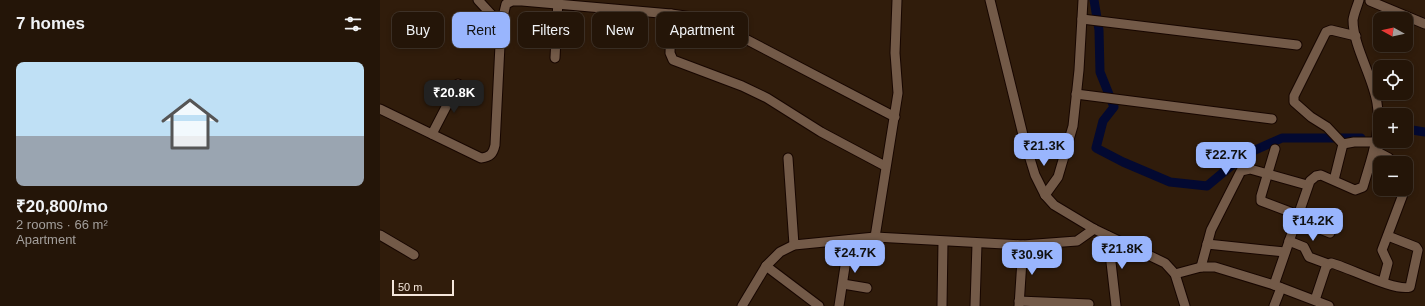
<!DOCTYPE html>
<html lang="en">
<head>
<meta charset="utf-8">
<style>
	body { margin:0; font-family:Helvetica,sans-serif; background:#302216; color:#f1f3f6; height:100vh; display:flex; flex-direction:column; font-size:15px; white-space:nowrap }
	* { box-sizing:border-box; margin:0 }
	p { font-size:13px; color:#a39f9c }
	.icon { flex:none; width:22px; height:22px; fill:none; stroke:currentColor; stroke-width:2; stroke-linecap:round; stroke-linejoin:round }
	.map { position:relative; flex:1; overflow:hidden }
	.drawer { display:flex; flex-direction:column; background:#241508; width:380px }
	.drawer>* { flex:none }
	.top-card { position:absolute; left:12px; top:12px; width:380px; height:36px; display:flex; gap:8px }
	.needle { width:26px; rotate:278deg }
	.fabs { position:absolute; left:993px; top:12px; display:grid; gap:8px }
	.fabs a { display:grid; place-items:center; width:40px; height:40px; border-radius:8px; background:#241508; box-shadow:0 2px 6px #0003,0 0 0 1px #413429; font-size:20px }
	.scale { position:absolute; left:12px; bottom:10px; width:62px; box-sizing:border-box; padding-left:4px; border:2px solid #f4e6db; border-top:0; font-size:11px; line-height:14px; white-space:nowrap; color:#f4e6db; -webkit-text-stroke:3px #301c0b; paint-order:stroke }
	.price { position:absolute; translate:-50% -34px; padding:0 9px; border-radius:8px; background:#99b5fd; color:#111; font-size:13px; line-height:26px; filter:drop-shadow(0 1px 2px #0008) }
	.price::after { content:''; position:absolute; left:50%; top:24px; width:12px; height:9px; margin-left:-6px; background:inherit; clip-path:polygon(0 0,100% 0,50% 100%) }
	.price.selected { background:#222; color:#fff }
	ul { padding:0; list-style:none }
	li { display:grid; align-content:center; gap:8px; height:212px; padding:0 16px }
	li span { display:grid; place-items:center; height:124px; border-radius:8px; color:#555 }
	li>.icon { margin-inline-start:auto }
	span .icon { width:72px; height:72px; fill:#fffc; stroke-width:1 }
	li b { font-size:17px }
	h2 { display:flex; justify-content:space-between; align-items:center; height:48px; padding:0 16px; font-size:17px }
	.pill { padding:0 14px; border-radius:8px; background:#241508; box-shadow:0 2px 6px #0003,0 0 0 1px #413429; font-size:14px; line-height:36px }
	.pill.selected { background:#99b5fd; color:#111 }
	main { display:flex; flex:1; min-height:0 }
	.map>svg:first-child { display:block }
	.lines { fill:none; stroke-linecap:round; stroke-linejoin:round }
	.canal { stroke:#030931; stroke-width:9 }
	.minor-casing { stroke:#170600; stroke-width:11 }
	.minor { stroke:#735a48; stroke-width:9 }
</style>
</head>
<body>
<main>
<section class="drawer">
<h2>7 homes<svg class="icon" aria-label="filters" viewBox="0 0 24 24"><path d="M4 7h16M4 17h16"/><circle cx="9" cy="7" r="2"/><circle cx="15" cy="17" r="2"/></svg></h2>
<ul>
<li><span style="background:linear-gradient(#bfe0f5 60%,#9aa5b1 0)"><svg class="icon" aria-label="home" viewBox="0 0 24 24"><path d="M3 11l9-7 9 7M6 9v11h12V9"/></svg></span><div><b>₹20,800/mo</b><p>2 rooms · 66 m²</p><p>Apartment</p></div></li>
</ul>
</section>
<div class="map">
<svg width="1045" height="306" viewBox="0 0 1045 306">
	<rect width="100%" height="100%" fill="#301c0b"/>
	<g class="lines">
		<!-- canal -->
		<g class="canal">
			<path d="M714 0 719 30 720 72 734 107 723 121 716 148 743 162 790 182 827 186 864 155 902 138H981"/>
			<path d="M1026 129 1045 132"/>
		</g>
		<defs>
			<g id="minor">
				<path d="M98 0 121 25"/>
				<path d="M610 0 644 139 655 175 665 195 674 205 714 229 785 263 795 274 805 306"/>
				<path d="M990 1 1045 24"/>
				<path d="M291 14 312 17"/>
				<path d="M702 19 917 45"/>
				<path d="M331 21 515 117"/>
				<path d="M976 36 951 30 946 32 914 96V102L931 117 947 127 963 144 974 142H996"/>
				<path d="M175 58 178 0"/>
				<path d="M696 94 892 119"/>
				<path d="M0 109 101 158C110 157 113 154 115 145L121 25 126 4 132 1H142L291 14 290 53 293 60 362 86 387 98 441 132 505 166"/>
				<path d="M52 134 78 84"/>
				<path d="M895 149 881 196V201L918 215"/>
				<path d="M994 150 1009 158V163"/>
				<path d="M408 158 414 245"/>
				<path d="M954 180 963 144"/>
				<path d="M665 195 678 177 693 126 699 70 703 0"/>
				<path d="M916 219 950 233"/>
				<path d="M0 235 34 255"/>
				<path d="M728 236 736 306"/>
				<path d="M495 237 518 93 515 53 517 0"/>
				<path d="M909 241 924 247 929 257 948 264"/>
				<path d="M827 244 905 252"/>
				<path d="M386 266 439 306"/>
				<path d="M821 267 831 230 861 171 870 169 927 185"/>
				<path d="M795 274 821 267H835L894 285 949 306"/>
				<path d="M1003 282 1008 263 1002 250 1025 189"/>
				<path d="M463 284 487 288"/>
				<path d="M894 285 930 181 936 176 941 175 975 190 983 187C991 159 1002 132 997 103 993 77 973 46 973 20 974 13 977 7 979 0"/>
				<path d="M935 300 946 267 951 263C968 267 1015 292 1030 287L1038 250 1036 247 1008 236"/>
				<path d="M639 301 709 304"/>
				<path d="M362 306 386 266 400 252 414 245 495 237 643 245 697 241 714 229"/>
				<path d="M459 306 469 240"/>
				<path d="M562 306 563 242"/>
				<path d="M595 306 597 244"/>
				<path d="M639 306 643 245"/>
				<path d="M894 306 901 288"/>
			</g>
		</defs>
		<!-- minor casing -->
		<use href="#minor" class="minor-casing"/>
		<!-- minor -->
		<use href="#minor" class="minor"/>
	</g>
</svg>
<div class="fabs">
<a><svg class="needle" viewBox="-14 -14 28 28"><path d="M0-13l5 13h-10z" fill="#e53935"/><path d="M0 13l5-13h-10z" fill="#a39f9c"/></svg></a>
<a><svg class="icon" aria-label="locate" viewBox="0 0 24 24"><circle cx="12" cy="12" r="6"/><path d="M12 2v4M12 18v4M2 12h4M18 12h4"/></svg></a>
<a>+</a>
<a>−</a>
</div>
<div class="scale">50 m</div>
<b class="price selected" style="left:74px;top:114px">₹20.8K</b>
<b class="price" style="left:664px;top:167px">₹21.3K</b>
<b class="price" style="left:846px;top:176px">₹22.7K</b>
<b class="price" style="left:933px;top:242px">₹14.2K</b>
<b class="price" style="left:742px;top:270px">₹21.8K</b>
<b class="price" style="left:475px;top:274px">₹24.7K</b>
<b class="price" style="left:652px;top:276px">₹30.9K</b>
<div class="top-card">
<a class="pill">Buy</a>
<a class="pill selected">Rent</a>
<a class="pill">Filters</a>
<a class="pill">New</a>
<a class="pill">Apartment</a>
</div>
</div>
</main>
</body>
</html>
